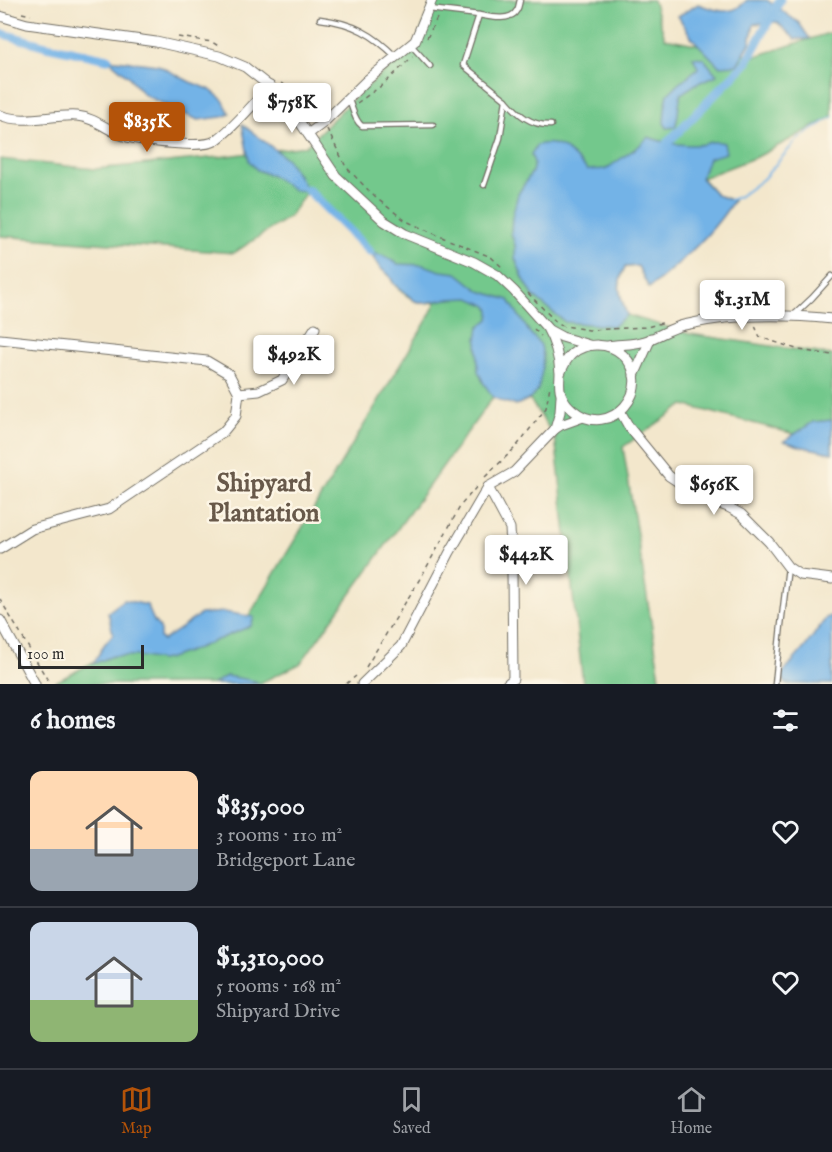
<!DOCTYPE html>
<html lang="en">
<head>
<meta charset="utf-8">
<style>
	body { margin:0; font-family:"IM FELL English",serif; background:#242831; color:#f1f3f6; height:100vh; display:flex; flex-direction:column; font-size:22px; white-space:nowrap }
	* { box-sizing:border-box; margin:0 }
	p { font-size:20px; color:#9ea1a6 }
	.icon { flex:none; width:33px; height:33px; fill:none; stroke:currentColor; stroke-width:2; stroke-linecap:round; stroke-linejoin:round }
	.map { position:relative; height:684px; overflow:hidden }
	.drawer { display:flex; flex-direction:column; background:#171b24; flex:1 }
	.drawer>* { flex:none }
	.scale { position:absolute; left:18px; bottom:15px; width:126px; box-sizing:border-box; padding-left:6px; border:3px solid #2b2b2b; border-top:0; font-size:16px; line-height:21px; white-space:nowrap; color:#2b2b2b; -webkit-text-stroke:4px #fcf5e5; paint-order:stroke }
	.price { position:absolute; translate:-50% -51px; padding:0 14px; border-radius:6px; background:#fff; color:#222; font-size:20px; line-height:39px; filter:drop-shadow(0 2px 3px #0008) }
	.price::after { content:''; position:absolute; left:50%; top:36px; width:18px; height:14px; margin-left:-9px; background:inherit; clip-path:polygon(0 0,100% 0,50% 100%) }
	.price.on { background:#b45309; color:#fff }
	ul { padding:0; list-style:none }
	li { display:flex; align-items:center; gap:18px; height:150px; padding:0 30px }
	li+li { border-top:2px solid #363941 }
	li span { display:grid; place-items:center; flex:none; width:168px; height:120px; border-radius:12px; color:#555 }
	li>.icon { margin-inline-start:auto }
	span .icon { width:72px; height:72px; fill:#fffc; stroke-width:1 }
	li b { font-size:26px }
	h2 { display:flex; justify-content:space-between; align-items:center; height:72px; padding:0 30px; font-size:26px }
	.tab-bar { display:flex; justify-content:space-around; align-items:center; height:84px; border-top:2px solid #363941; background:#171b24; font-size:16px; color:#9ea1a6 }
	.tab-bar a { display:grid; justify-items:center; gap:3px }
	.tab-bar .on { color:#b45309 }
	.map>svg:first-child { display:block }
	.green { fill:#73c88c; stroke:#4f7a5c; stroke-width:1.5 }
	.water { fill:#73b3e7; stroke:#4f6f89; stroke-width:1.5 }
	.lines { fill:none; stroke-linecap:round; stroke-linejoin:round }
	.stream { stroke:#73b3e7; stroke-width:2 }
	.canal { stroke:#73b3e7; stroke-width:9 }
	.lane-casing { stroke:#716d63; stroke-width:7 }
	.street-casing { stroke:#716d63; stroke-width:11 }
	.path { stroke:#716d63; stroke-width:1.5; stroke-dasharray:4.5 4.5; stroke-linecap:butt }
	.lane { stroke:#fff; stroke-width:4.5 }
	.street { stroke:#fff; stroke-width:9 }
	.labels { text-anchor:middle; stroke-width:5; stroke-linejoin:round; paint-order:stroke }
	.neighbourhood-label { font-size:26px; font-weight:bold; fill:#68594a; stroke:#fcf5e5 }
</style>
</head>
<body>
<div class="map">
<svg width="832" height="684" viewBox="0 0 832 684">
	<rect width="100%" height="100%" fill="#fcf5e5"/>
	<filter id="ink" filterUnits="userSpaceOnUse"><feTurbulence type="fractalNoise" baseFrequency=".0167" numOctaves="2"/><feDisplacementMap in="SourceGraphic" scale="12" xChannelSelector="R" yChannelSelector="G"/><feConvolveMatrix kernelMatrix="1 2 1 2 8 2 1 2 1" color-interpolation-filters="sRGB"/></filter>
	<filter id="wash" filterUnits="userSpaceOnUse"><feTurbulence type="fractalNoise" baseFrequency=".008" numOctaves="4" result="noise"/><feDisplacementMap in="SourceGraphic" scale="24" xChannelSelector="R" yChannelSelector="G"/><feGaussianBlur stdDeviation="1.35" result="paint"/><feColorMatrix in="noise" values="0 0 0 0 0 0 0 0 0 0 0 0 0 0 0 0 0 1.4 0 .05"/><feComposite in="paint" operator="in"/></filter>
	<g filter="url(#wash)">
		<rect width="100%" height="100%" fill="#f3e7cc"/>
		<!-- green -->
		<path class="green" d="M434 0H653L665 38 756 56 832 32V117L759 156 702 178 717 195 733 201C713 232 678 265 649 288L638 266 625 267C615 286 620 296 627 315L690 334 832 355V444L684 405 623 447 661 684H583L555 437 530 400C514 406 509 404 493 397L300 664 258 684H52L144 635 168 648 249 616 426 322 436 302 424 303 415 301 403 293 394 284 389 275 380 268 370 252 308 190 289 217 234 253 0 236V159L95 169 219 157 306 146 352 100 416 44Z"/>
		<!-- water -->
		<g class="water">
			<path d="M747 0H767L799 23 810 39H795L777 22 754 24 750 43 737 65 719 66 692 38 678 16 698 4C717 11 732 17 747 0Z"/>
			<path d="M693 57 703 58 717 75 696 84 681 94C678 106 679 116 675 127L667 128 664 123 665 108 668 94 677 85 698 68Z"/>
			<path d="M108 59 158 65 190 82 209 89 223 100 230 114 222 117 198 120 165 105 143 94 129 77Z"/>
			<path d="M242 124 287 159 308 190 303 191 293 190 273 176 257 170 249 161Z"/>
			<path d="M648 137C665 143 677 145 696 145 708 145 710 139 724 143L726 153 709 158 701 178 717 195 733 201C714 232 678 265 649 288L638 266 625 267C615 286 620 296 627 315L613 326 565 322 534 297 523 278 515 258V245L511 233 512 217 518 194 532 172 534 163 531 154 537 145C561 138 571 155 588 170L606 169 639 146Z"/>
			<path d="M370 252 384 256 398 264 423 265 441 271 457 273 480 291 509 300 530 333 541 345 543 356 542 371 538 390 530 399 516 405 504 402 493 397 484 384 478 371 477 339 479 327 489 319 490 311 488 306 470 298 448 299 424 303 415 301 394 284 389 275 380 268Z"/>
			<path d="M832 420V453L799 446 784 441 813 422Z"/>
			<path d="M124 600 147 605 154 621 160 628V638L163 640 201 614 224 612 254 617 251 626 193 650 170 658 161 660 137 656H113L93 664 104 645 113 634 108 612Z"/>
			<path d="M832 615V684H786L781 675 805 647 826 618Z"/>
			<path d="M226 676 255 681 260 684H213Z"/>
		</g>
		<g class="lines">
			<!-- stream -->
			<path class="stream" d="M728 201 740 196 763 179 797 140 832 117"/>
			<!-- canal -->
			<g class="canal">
				<path d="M0 33 46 46 108 59"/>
				<path d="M667 143 746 63 780 0"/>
				<path d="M308 190 370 252"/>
			</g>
		</g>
	</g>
	<g filter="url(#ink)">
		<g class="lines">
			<defs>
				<g id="lane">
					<path d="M429 9 479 15 463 65 506 100 500 138 484 185"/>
					<path d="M479 15C490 17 511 22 517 10 519 7 519 3 520 0"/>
					<path d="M320 19C353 23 373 34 396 57"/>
					<path d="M411 45 430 66"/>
					<path d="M348 98C353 108 354 120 362 126L433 125"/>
					<path d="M506 100C518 114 531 126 551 125"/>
					<path d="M794 315 812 298 832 276"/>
					<path d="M775 684 781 625 788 567"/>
				</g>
				<g id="street">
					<path d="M0 16 27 24 156 42 219 56 245 67 283 97 336 176 384 221 405 234 474 262 497 275 514 291 547 328C555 342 559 358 560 373 560 381 558 388 562 396 564 401 568 406 573 410 610 442 657 387 623 355 609 342 586 342 572 354 566 359 563 366 560 374"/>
					<path d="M0 115C24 125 52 114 77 116 96 118 108 131 124 136 140 141 202 149 215 141 233 129 255 102 270 86"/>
					<path d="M308 134 323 123 367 80 415 41 432 0"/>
					<path d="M549 330 562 337 589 345"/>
					<path d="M0 339 207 361 229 374 239 393 236 416 223 432 109 509 32 529 0 549"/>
					<path d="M608 346C620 344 633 345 645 341 658 337 670 328 684 325 732 314 783 314 832 319"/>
					<path d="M634 376 651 338"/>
					<path d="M239 393 259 391 282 380 315 328"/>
					<path d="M620 411 629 427 669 476 701 497 728 507 741 514 769 542 788 567 800 575 832 579"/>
					<path d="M555 429 560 412 561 396"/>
					<path d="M488 487 510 528 512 571 513 679 507 684"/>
					<path d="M0 620 35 684"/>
					<path d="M362 684 401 646 450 552 488 487 514 472 555 429 561 425 583 417"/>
				</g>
			</defs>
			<!-- lane casing -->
			<use href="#lane" class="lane-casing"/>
			<!-- street casing -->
			<use href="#street" class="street-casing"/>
			<!-- path -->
			<g class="path">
				<path d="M22 13 31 15"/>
				<path d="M178 37 212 42 220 47"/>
				<path d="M427 38 437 18"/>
				<path d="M281 83 296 94 317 116"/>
				<path d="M357 103 384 84 413 56"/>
				<path d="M327 129 346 167 376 198 406 221 444 238 491 257 503 268"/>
				<path d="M528 293 559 325 589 330 647 327 665 322"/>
				<path d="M716 310 738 305 742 308"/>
				<path d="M755 326 760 337 799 350 832 355"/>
				<path d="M534 329 541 336"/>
				<path d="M485 477 516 447 546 408 550 386"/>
				<path d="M0 599 50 684"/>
				<path d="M366 667 424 572 461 505 478 485"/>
				<path d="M346 684 356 676"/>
			</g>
			<!-- lane -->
			<use href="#lane" class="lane"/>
			<!-- street -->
			<use href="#street" class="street"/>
		</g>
	</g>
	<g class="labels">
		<!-- neighbourhood labels -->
		<g class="neighbourhood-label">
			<text x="264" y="491">Shipyard<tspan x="264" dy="30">Plantation</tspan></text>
		</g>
	</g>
</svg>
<div class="scale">100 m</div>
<b class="price" style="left:292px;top:134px">$758K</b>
<b class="price on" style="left:147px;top:153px">$835K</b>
<b class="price" style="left:742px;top:331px">$1.31M</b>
<b class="price" style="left:294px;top:386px">$492K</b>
<b class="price" style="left:714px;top:516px">$656K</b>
<b class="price" style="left:526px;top:586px">$442K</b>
</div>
<section class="drawer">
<h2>6 homes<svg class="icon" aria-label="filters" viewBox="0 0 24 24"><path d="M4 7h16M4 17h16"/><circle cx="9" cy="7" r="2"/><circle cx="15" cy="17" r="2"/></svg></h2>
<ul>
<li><span style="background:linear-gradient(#ffd9b3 65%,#9aa5b1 0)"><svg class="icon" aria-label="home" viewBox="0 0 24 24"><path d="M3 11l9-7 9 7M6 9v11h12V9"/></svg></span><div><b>$835,000</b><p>3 rooms · 110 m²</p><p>Bridgeport Lane</p></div><svg class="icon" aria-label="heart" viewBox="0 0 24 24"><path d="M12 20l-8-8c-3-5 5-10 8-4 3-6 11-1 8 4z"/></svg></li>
<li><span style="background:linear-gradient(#c9d6e8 65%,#8fb573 0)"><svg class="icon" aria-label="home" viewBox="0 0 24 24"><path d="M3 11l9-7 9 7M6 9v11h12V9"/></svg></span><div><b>$1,310,000</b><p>5 rooms · 168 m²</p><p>Shipyard Drive</p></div><svg class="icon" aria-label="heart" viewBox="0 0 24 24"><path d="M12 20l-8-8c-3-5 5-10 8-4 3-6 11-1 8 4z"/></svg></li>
</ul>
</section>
<nav class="tab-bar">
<a class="on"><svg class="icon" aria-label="map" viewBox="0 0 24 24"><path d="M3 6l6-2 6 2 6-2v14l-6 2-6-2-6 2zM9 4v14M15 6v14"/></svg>Map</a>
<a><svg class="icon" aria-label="saved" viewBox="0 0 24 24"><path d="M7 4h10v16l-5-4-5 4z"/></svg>Saved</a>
<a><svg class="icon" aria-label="home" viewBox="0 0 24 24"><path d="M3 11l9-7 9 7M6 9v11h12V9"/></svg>Home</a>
</nav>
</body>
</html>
